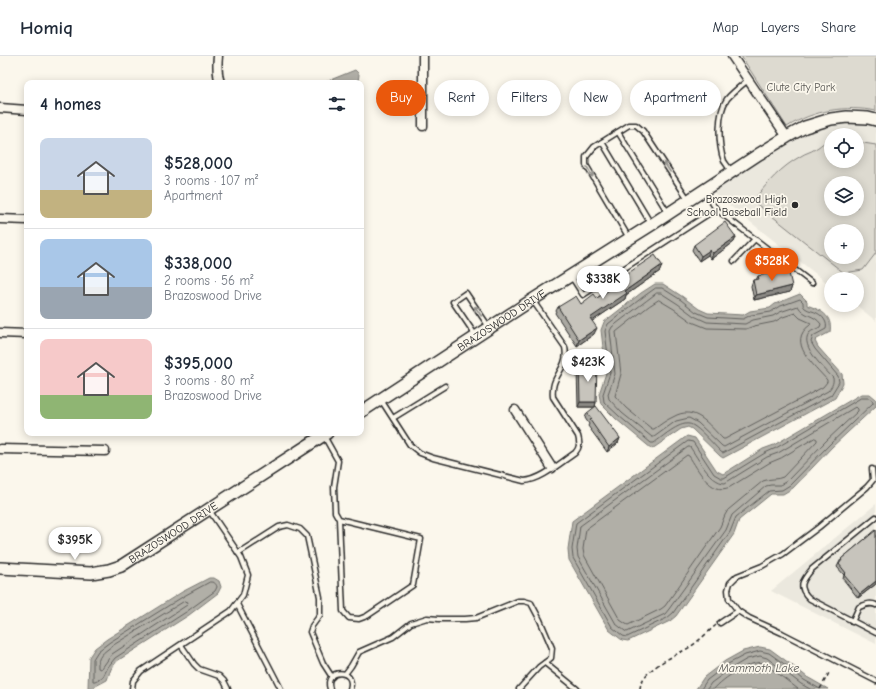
<!DOCTYPE html>
<html lang="en">
<head>
<meta charset="utf-8">
<style>
	body { margin:0; font-family:"Comic Neue",sans-serif; background:#f2f2f3; color:#1f2937; height:100vh; display:flex; flex-direction:column; font-size:15px; white-space:nowrap }
	* { box-sizing:border-box; margin:0 }
	p { font-size:13px; color:#747a83 }
	.icon { flex:none; width:22px; height:22px; fill:none; stroke:currentColor; stroke-width:2; stroke-linecap:round; stroke-linejoin:round }
	.map { position:relative; flex:1; overflow:hidden }
	.panel { position:absolute; left:24px; top:24px; width:340px; height:356px; display:flex; flex-direction:column; background:#fff; border-radius:8px; box-shadow:0 2px 10px #0003 }
	.panel>* { flex:none }
	.banner { position:absolute; left:376px; top:24px; width:380px; height:36px; display:flex; gap:8px }
	.fabs { position:absolute; left:824px; top:72px; display:grid; gap:8px }
	.fabs a { display:grid; place-items:center; width:40px; height:40px; border-radius:50%; background:#fff; box-shadow:0 2px 10px #0003; font-size:20px }
	.price { position:absolute; translate:-50% -34px; padding:0 9px; border-radius:14px; background:#fff; color:#222; font-size:13px; line-height:26px; filter:drop-shadow(0 1px 2px #0008) }
	.price::after { content:''; position:absolute; left:50%; top:24px; width:12px; height:9px; margin-left:-6px; background:inherit; clip-path:polygon(0 0,100% 0,50% 100%) }
	.price.on { background:#ea580c; color:#fff }
	ul { padding:0; list-style:none }
	li { display:flex; align-items:center; gap:12px; height:100px; padding:0 16px }
	li+li { border-top:1px solid #e0e1e3 }
	li span { display:grid; place-items:center; flex:none; width:112px; height:80px; border-radius:8px; color:#555 }
	li>.icon { margin-inline-start:auto }
	span .icon { width:48px; height:48px; fill:#fffc; stroke-width:1 }
	li b { font-size:17px }
	h2 { display:flex; justify-content:space-between; align-items:center; height:48px; padding:0 16px; font-size:17px }
	.pill { padding:0 14px; border-radius:18px; background:#fff; box-shadow:0 2px 10px #0003; font-size:14px; line-height:36px }
	.pill.on { background:#ea580c; color:#fff }
	header { display:flex; align-items:center; gap:24px; box-sizing:border-box; height:56px; padding:0 20px; background:#fff; border-bottom:1px solid #e0e1e3 }
	header strong { font-size:19px }
	nav { display:flex; gap:22px; margin-inline-start:auto; font-size:14px }
	.map>svg:first-child { display:block }
	.built { fill:#ebe8de; fill-rule:evenodd }
	.green { fill:#dddad0; stroke:#84827e; fill-rule:evenodd }
	.water { fill:#b1afa7; stroke:#7b7a75 }
	.lines { fill:none; stroke-linecap:round; stroke-linejoin:round }
	.shore { stroke:#61605d; stroke-width:1 }
	.lane-casing { stroke:#2b2b2b; stroke-width:7 }
	.street-casing { stroke:#2b2b2b; stroke-width:11 }
	.secondary-casing { stroke:#2b2b2b; stroke-width:14 }
	.path { stroke:#2b2b2b; stroke-width:1.5; stroke-dasharray:4 3; stroke-linecap:butt }
	.lane { stroke:#fbf7ec; stroke-width:4 }
	.street { stroke:#fbf7ec; stroke-width:8 }
	.secondary { stroke:#fbf7ec; stroke-width:11 }
	.wall { fill:#aba9a2; stroke:#2b2b2b }
	.shaded-wall { fill:#8b8984; stroke:#2b2b2b }
	.building { fill:#c7c4bc; stroke:#2b2b2b }
	.oneway { stroke:#93918c }
	.poi-dot { fill:#2b2b2b; stroke:#fbf7ec; stroke-width:1.5 }
	.labels { text-anchor:middle; stroke-width:3.5; stroke-linejoin:round; paint-order:stroke }
	.park-label { font-size:11px; fill:#585754; stroke:#fbf7ec }
	.poi-label { font-size:11px; fill:#2b2b2b; stroke:#fbf7ec; text-anchor:end }
	.street-label { font-size:11px; fill:#2b2b2b; stroke:#fbf7ec }
	.water-label { font-size:12px; font-style:italic; fill:#5a5956; stroke:#fbf7ec }
</style>
</head>
<body>
<header>
<strong>Homiq</strong>
<nav><a>Map</a><a>Layers</a><a>Share</a></nav>
</header>
<div class="map">
<svg width="876" height="633" viewBox="0 0 876 633">
	<rect width="100%" height="100%" fill="#fbf7ec"/>
	<filter id="ink" filterUnits="userSpaceOnUse"><feTurbulence type="fractalNoise" baseFrequency=".025" numOctaves="2"/><feDisplacementMap in="SourceGraphic" scale="8" xChannelSelector="R" yChannelSelector="G"/><feConvolveMatrix kernelMatrix="1 2 1 2 8 2 1 2 1" color-interpolation-filters="sRGB"/></filter>
	<g filter="url(#ink)">
		<!-- built -->
		<g class="built">
			<path d="M842 66H859L876 70V265L856 249H857V223H831V230L714 137V134L716 131 763 101 812 73ZM831 79H857V105H831ZM831 127H857V153H831ZM831 175H857V201H831Z"/>
			<path d="M876 448V588L771 535Z"/>
		</g>
		<!-- green -->
		<g class="green">
			<path d="M741 0H876V55C846 49 814 54 787 71Z"/>
			<path d="M831 83V105H857V86L876 89V197L863 214 844 217 753 145C767 127 781 111 801 100 805 97 811 96 815 93 821 90 823 86 831 83ZM831 127H857V153H831ZM831 175H857V201H831Z"/>
		</g>
		<!-- water -->
		<g class="water">
			<path d="M355 14 359 18 358 27H323Z"/>
			<path d="M655 228H663L683 241 699 253 708 257 743 259 750 255 770 252 775 248 800 238 807 245V249C820 254 833 259 830 276L817 283 815 285 818 291 842 318 843 327 835 342 723 402 720 400 692 373 688 371 681 373 652 393 616 363 601 348 599 338 606 317 601 274 604 266 641 237Z"/>
			<path d="M861 338H870L876 343V350L832 391 793 432 783 438H771L739 464 734 478 676 560 670 565 628 585 622 584 609 574 569 504 568 493 572 465 687 380 695 382 717 415 723 418 763 393 774 389Z"/>
			<path d="M209 522H214L219 525 221 531 218 537 189 559 117 605 111 613 107 624 92 632H88L89 601 95 592 107 583 182 536Z"/>
			<path d="M760 591 770 593 789 607 807 621 828 633H696L704 621 725 605 743 595Z"/>
		</g>
		<g class="lines">
			<!-- shore -->
			<g class="shore">
				<path d="M656 232H662L681 244 696 256 708 261 743 263 751 259 771 256 778 251 800 243 803 246C803 249 803 250 805 252 809 255 814 255 817 257 823 260 828 267 826 273L813 280 811 286 815 293 838 320 839 326 831 339 723 397 721 396C715 390 696 368 689 368 679 366 662 381 654 387H651L619 360 604 346 603 338 610 317 605 275 608 268 643 241Z"/>
				<path d="M657 237H661L678 248 694 260 707 266 745 268 753 264 773 260 780 256 798 250C804 261 814 258 821 268L820 271C817 273 812 274 809 277 799 290 825 313 833 322 834 327 831 332 828 335L724 391 722 390 698 367 689 362 676 365 654 381H652L622 357 609 343 608 338 615 318 610 275 612 271 646 245Z"/>
				<path d="M659 244 674 253 692 266 707 272 746 273 754 270 774 266 783 261 795 257 800 262 811 267 810 269C786 286 814 309 827 324V326L823 331 725 383H723C709 369 695 348 673 361 666 364 660 369 654 373H652L626 352 615 340 621 318 616 276 649 250Z"/>
				<path d="M861 342H869L873 345V347L830 388 790 429 782 434 769 435 736 461 730 476 673 557 667 562 627 581 623 580 612 571 573 502 572 493 576 467 688 385 693 386 714 418 721 422H724L765 397 776 392Z"/>
				<path d="M856 351 858 353V355L826 385 787 425 780 429H771L766 430 732 459 726 474 669 553 665 558 627 576 625 575 616 568 578 501 577 493 580 470 688 391H690C698 402 710 427 725 427L767 401 778 397Z"/>
				<path d="M815 382 817 383V385L783 421C777 424 770 422 763 425L728 454 725 459 720 471 665 550 661 553 628 569 626 568 620 564 584 499 583 493 586 473 687 399 689 400C698 413 710 440 730 431L769 407 781 402Z"/>
				<path d="M210 526C214 526 216 527 217 531L215 535 186 556 115 602 108 611 103 621 95 625H93V603L98 595 110 586 184 540Z"/>
				<path d="M185 545 188 546 187 549 112 598 102 612 100 613 98 612C97 600 103 597 112 590Z"/>
				<path d="M701 633 707 624 728 608 745 599 760 595 769 597 787 610 804 624 820 633"/>
				<path d="M707 633 711 627 730 613 747 603 760 600 767 602 801 628 810 633"/>
				<path d="M714 633C722 623 751 603 764 607L798 633"/>
			</g>
			<defs>
				<g id="lane">
					<path d="M618 76 668 157"/>
					<path d="M602 86 651 168"/>
					<path d="M731 115C729 112 726 108 724 105 718 89 717 57 727 43 733 36 741 30 748 24"/>
					<path d="M704 134 716 153 812 227"/>
					<path d="M629 182 586 109V101L594 91 629 69H636L643 75 688 143"/>
					<path d="M734 205 755 183"/>
					<path d="M571 220 583 239 716 153"/>
					<path d="M476 280 453 246 466 237 489 271"/>
					<path d="M381 344 410 389 420 397 433 402 524 425C541 424 560 407 575 397 580 391 580 387 578 380L553 341C551 325 559 320 564 307 566 302 566 296 565 291L533 245"/>
					<path d="M393 362 445 330"/>
					<path d="M324 380 338 405 334 431 335 456 339 463 421 483 413 529 367 560 359 563 349 562 343 555 339 463"/>
					<path d="M876 461 812 513C802 525 797 531 810 543L876 577"/>
					<path d="M238 497 279 471 288 469 300 473 307 480 320 541V559L312 570 310 576 323 607 332 621"/>
					<path d="M237 548 281 633"/>
					<path d="M738 555 729 543 728 534 730 527 737 520 762 510 783 498 819 471 867 431 873 424 872 413"/>
					<path d="M852 566 859 551C865 549 870 546 876 549"/>
					<path d="M720 567 738 555 749 562 782 577 876 625"/>
					<path d="M181 589 194 608 199 613 219 620 224 625 228 633"/>
					<path d="M545 607 577 633"/>
					<path d="M345 618 351 610 359 596 393 581 411 567 427 562 439 563H465L476 562 518 545H524L531 547 540 564 552 592 551 602 539 611 519 633"/>
					<path d="M132 633 133 625 141 615 231 555 243 539 248 519 241 501 209 454"/>
					<path d="M330 633C323 612 357 612 350 633"/>
				</g>
				<g id="street">
					<path d="M218 0C217 9 217 18 220 27"/>
					<path d="M732 0 787 81"/>
					<path d="M0 52 27 54"/>
					<path d="M423 70V0"/>
					<path d="M0 163 27 164"/>
					<path d="M0 277 27 278"/>
					<path d="M515 354 552 412"/>
					<path d="M0 393 105 395"/>
				</g>
				<g id="secondary">
					<path id="s1" d="M361 356 532 244 651 169 759 98 787 81 805 71 831 63 847 61 868 62 876 64"/>
					<path id="s2" d="M0 512 91 517 109 514 121 510 327 377"/>
				</g>
			</defs>
			<!-- lane casing -->
			<use href="#lane" class="lane-casing"/>
			<!-- street casing -->
			<use href="#street" class="street-casing"/>
			<!-- secondary casing -->
			<use href="#secondary" class="secondary-casing"/>
			<!-- path -->
			<g class="path">
				<path d="M640 633C641 613 675 600 690 591 699 585 708 576 716 569"/>
				<path d="M820 633 829 617"/>
			</g>
			<!-- lane -->
			<use href="#lane" class="lane"/>
			<!-- street -->
			<use href="#street" class="street"/>
			<!-- secondary -->
			<use href="#secondary" class="secondary"/>
		</g>
		<!-- wall -->
		<g class="wall">
			<path d="M736 181 734 186 711 203 708 199 699 205 692 194 694 189Z"/>
			<path d="M660 215 626 239 625 243 592 265 594 278 577 290 555 257 558 251 581 248 597 242 619 226 621 222Z"/>
			<path d="M758 220 792 230 790 236 754 244 751 230 753 224H756Z"/>
			<path d="M579 308 596 346 595 351H578L577 313Z"/>
			<path d="M587 357 620 382 618 387 607 396 588 370 589 368 585 362Z"/>
			<path d="M876 474V528L858 542 843 523 844 519 837 511 841 503Z"/>
		</g>
		<!-- shaded-wall -->
		<g class="shaded-wall">
			<path d="M736 181 734 186 711 203 713 197Z"/>
			<path d="M710 194 708 199 699 205 701 200Z"/>
			<path d="M662 209 660 215 626 239 625 243 588 268 590 262 625 235Z"/>
			<path d="M792 230 790 236 754 244 756 239Z"/>
			<path d="M597 272 594 278 577 290 579 284Z"/>
			<path d="M580 346H596L595 351H578Z"/>
			<path d="M620 382 618 387 607 396 609 391Z"/>
			<path d="M876 525V528L858 542 860 538Z"/>
		</g>
		<!-- building -->
		<g class="building">
			<path d="M725 166 736 181 713 197 710 194 701 200 694 189Z"/>
			<path d="M655 199 662 209 625 235 627 237 590 262 597 272 579 284 558 251 576 240 581 248 594 238 597 242 623 224 621 222Z"/>
			<path d="M788 213 792 230 756 239 753 224 759 223 758 220Z"/>
			<path d="M579 308H597L596 346H580Z"/>
			<path d="M596 350 620 382 609 391 590 364 592 363 587 357Z"/>
			<path d="M876 474V525L860 538 844 519 846 517 839 508 842 504 841 503Z"/>
		</g>
		<!-- one-way arrows -->
		<defs><path id="oneway-shaft" d="M-6 0H5M1.5-3L5.5 0L1.5 3" fill="none" stroke-width="1.6" stroke-linecap="round" stroke-linejoin="round"/></defs>
		<g class="oneway">
			<use href="#oneway-shaft" transform="translate(667 111) rotate(-123)"/>
			<use href="#oneway-shaft" transform="translate(590 116) rotate(60)"/>
			<use href="#oneway-shaft" transform="translate(478 255) rotate(-124)"/>
		</g>
	</g>
	<!-- markers -->
	<circle class="poi-dot" cx="795" cy="149" r="4"/>
	<g class="labels">
		<!-- park labels -->
		<g class="park-label">
			<text x="801" y="35">Clute City Park</text>
		</g>
		<!-- poi labels -->
		<g class="poi-label">
			<text x="787" y="147">Brazoswood High<tspan x="787" dy="13">School Baseball Field</tspan></text>
		</g>
		<!-- street labels -->
		<g class="street-label">
			<text dy="4" stroke="none"><textPath href="#s1" startOffset="168">BRAZOSWOOD DRIVE</textPath></text>
			<text dy="4" stroke="none"><textPath href="#s2" startOffset="184">BRAZOSWOOD DRIVE</textPath></text>
		</g>
		<!-- water labels -->
		<g class="water-label">
			<text x="759" y="616">Mammoth Lake</text>
		</g>
	</g>
</svg>
<div class="fabs">
<a><svg class="icon" aria-label="locate" viewBox="0 0 24 24"><circle cx="12" cy="12" r="6"/><path d="M12 2v4M12 18v4M2 12h4M18 12h4"/></svg></a>
<a><svg class="icon" aria-label="layers" viewBox="0 0 24 24"><path d="M12 4l9 5-9 5-9-5zM3 14l9 5 9-5"/></svg></a>
<a>+</a>
<a>−</a>
</div>
<b class="price on" style="left:772px;top:226px">$528K</b>
<b class="price" style="left:603px;top:244px">$338K</b>
<b class="price" style="left:588px;top:327px">$423K</b>
<b class="price" style="left:75px;top:505px">$395K</b>
<div class="banner">
<a class="pill on">Buy</a>
<a class="pill">Rent</a>
<a class="pill">Filters</a>
<a class="pill">New</a>
<a class="pill">Apartment</a>
</div>
<section class="panel">
<h2>4 homes<svg class="icon" aria-label="filters" viewBox="0 0 24 24"><path d="M4 7h16M4 17h16"/><circle cx="9" cy="7" r="2"/><circle cx="15" cy="17" r="2"/></svg></h2>
<ul>
<li><span style="background:linear-gradient(#c9d6e8 65%,#c2b280 0)"><svg class="icon" aria-label="home" viewBox="0 0 24 24"><path d="M3 11l9-7 9 7M6 9v11h12V9"/></svg></span><div><b>$528,000</b><p>3 rooms · 107 m²</p><p>Apartment</p></div></li>
<li><span style="background:linear-gradient(#a9c7e8 60%,#9aa5b1 0)"><svg class="icon" aria-label="home" viewBox="0 0 24 24"><path d="M3 11l9-7 9 7M6 9v11h12V9"/></svg></span><div><b>$338,000</b><p>2 rooms · 56 m²</p><p>Brazoswood Drive</p></div></li>
<li><span style="background:linear-gradient(#f6c9c9 70%,#8fb573 0)"><svg class="icon" aria-label="home" viewBox="0 0 24 24"><path d="M3 11l9-7 9 7M6 9v11h12V9"/></svg></span><div><b>$395,000</b><p>3 rooms · 80 m²</p><p>Brazoswood Drive</p></div></li>
</ul>
</section>
</div>
</body>
</html>
